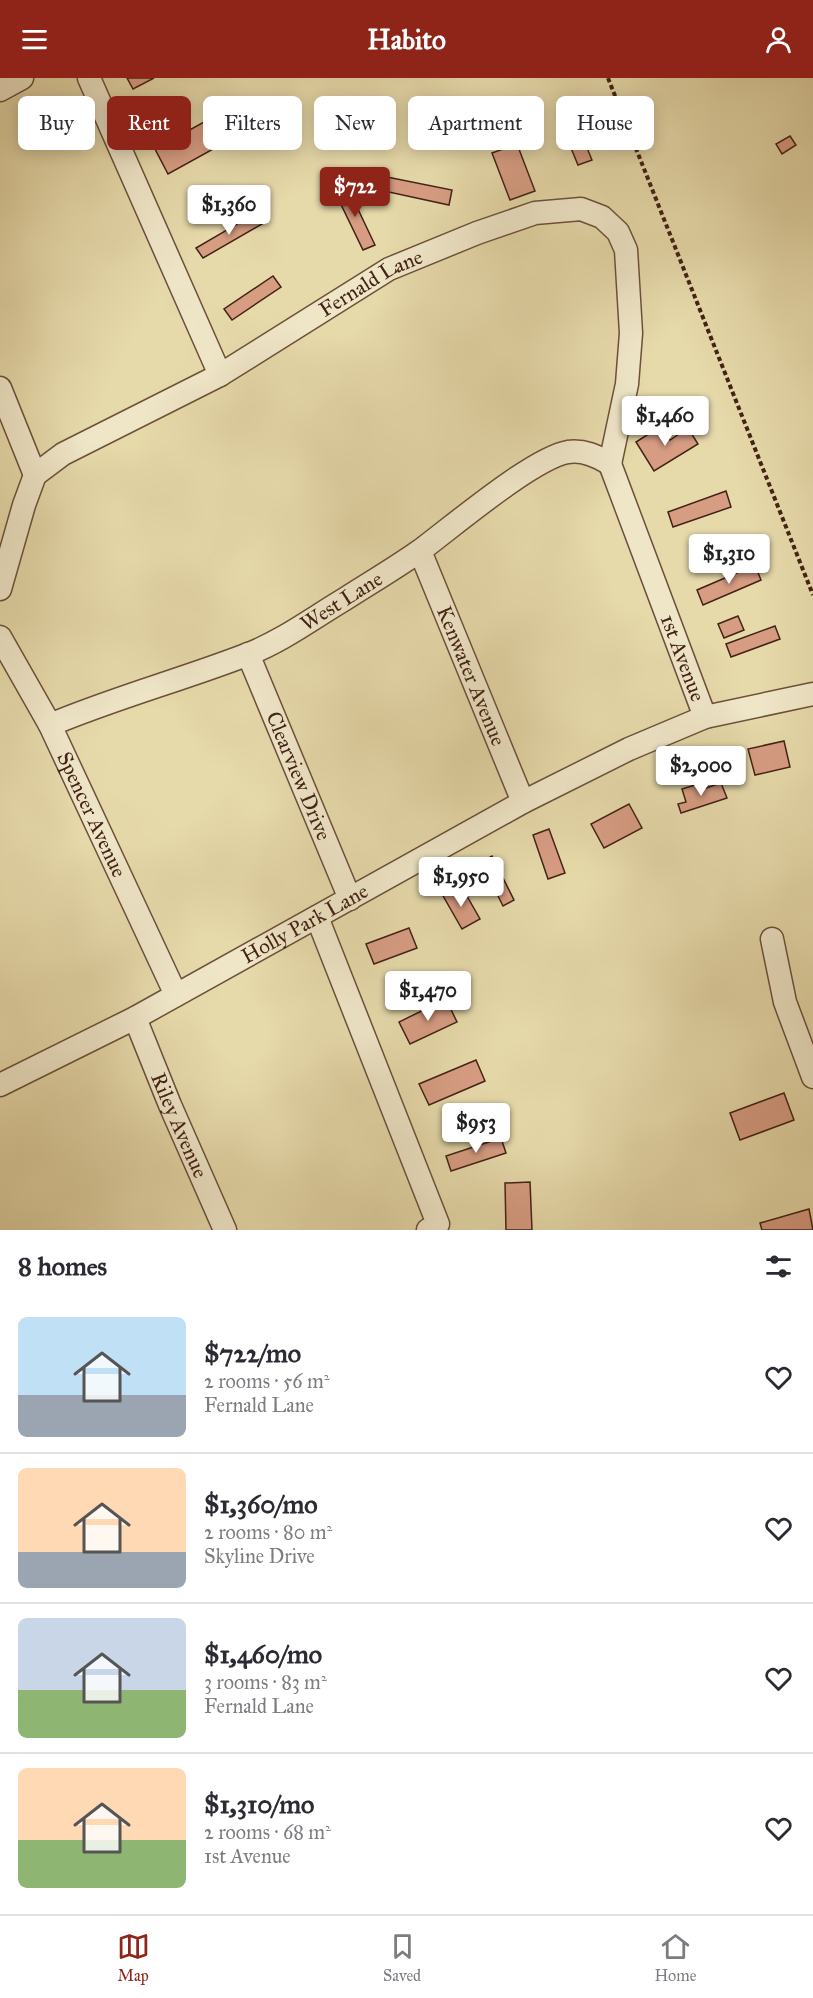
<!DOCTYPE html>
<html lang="en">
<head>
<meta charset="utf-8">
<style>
	body { margin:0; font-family:"IM FELL Great Primer",serif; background:#f7f7f7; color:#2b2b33; height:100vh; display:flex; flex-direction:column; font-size:22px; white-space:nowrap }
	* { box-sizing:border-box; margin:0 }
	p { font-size:20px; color:#7c7c81 }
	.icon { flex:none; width:33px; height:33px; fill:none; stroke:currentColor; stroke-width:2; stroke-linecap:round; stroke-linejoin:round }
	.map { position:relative; height:1152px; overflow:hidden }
	.side { display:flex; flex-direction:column; background:#fff; flex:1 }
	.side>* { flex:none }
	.hud { position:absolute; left:18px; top:18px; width:777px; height:54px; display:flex; gap:12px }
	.price { position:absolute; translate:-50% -51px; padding:0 14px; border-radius:6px; background:#fff; color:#222; font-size:20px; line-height:39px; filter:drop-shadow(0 2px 3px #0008) }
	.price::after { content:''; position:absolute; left:50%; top:36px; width:18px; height:14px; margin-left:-9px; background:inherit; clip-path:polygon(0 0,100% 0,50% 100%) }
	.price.on { background:#8f2418; color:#fff }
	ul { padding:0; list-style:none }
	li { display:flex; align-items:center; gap:18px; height:150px; padding:0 18px }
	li+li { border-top:2px solid #e1e1e2 }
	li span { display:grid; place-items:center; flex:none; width:168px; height:120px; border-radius:9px; color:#555 }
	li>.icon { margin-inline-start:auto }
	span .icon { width:72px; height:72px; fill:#fffc; stroke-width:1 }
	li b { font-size:26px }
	h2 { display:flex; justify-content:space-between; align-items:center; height:72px; padding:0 18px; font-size:26px }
	.pill { padding:0 21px; border-radius:9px; background:#fff; box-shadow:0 3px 15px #0003; font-size:21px; line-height:54px }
	.pill.on { background:#8f2418; color:#fff }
	header { display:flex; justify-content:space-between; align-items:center; height:78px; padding:0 18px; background:#8f2418; color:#fff; font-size:27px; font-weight:800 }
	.dock { display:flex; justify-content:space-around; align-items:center; height:84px; border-top:2px solid #e1e1e2; background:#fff; font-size:16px; color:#7c7c81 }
	.dock a { display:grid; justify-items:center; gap:3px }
	.dock .on { color:#8f2418 }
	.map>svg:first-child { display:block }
	.building { fill:#d79d83; stroke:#432216; stroke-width:1.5 }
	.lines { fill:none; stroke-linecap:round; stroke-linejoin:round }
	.minor-casing { stroke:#6c503b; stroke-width:25 }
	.path { stroke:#432216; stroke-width:4; stroke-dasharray:4.5 3; stroke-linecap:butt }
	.minor { stroke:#efe6c8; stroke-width:22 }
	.labels { text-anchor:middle; stroke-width:4.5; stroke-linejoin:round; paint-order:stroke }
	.street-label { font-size:21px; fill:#432216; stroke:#efe6c8 }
</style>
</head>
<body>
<header><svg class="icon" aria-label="menu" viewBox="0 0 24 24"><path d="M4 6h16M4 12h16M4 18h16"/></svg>Habito<svg class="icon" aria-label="person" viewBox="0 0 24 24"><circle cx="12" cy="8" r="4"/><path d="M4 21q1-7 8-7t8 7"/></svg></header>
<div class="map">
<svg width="813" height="1152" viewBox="0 0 813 1152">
	<rect width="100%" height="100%" fill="#e6d9aa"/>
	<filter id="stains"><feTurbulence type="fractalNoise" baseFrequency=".00333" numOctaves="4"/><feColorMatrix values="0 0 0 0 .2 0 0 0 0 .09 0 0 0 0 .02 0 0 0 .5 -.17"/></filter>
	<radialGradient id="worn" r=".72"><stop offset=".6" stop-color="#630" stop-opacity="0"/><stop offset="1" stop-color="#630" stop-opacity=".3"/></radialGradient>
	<!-- building -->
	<g class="building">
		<path d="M127 0H154L133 11Z"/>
		<path d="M571 31 592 82 578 87 557 36Z"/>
		<path d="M213 39 226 64 168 96 155 71Z"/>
		<path d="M790 58 796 67 782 76 776 66Z"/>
		<path d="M517 66 535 113 510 122 492 75Z"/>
		<path d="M387 99 452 112 449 127 384 113Z"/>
		<path d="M347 108 375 167 363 172 335 114Z"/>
		<path d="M256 135 262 146 203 180 196 170Z"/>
		<path d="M273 198 281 209 232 242 224 231Z"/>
		<path d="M661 348 670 362 688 350 698 366 654 393 636 364Z"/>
		<path d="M726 413 731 429 673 449 668 434Z"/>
		<path d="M710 474 713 487 695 493 691 480Z"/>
		<path d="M755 487 761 502 703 527 697 512Z"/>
		<path d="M738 538 744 552 724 560 718 546Z"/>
		<path d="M775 548 780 561 731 579 726 566Z"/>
		<path d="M784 663 790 689 755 697 748 671Z"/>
		<path d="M721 705 727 720 681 735 678 726 686 724 682 711 698 706 700 712Z"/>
		<path d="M629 726 642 750 604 770 591 746Z"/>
		<path d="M549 751 565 795 548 801 533 757Z"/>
		<path d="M492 778 514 822 503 828 481 784Z"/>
		<path d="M453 810 457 817 464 813 480 841 462 851 442 816Z"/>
		<path d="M409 850 417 870 374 886 366 866Z"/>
		<path d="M446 921 457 944 410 966 399 944Z"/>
		<path d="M476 982 485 1003 429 1027 419 1006Z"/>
		<path d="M784 1015 794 1042 740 1062 730 1035Z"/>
		<path d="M501 1060 506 1075 451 1093 446 1078Z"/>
		<path d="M530 1104 532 1152H506L505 1105Z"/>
		<path d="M809 1131 813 1152H762L760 1145Z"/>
	</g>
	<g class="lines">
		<defs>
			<g id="minor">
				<path d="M89 0 220 297"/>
				<path d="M0 12 22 0"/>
				<path d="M0 310 35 397"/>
				<path id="s1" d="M610 386 705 639"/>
				<path id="s2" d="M420 473 523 724"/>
				<path id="s3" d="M0 511 24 427 35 397 63 376 220 297 389 191 477 155 535 135 581 131 602 139 618 154 626 172 631 255 627 306 610 386"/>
				<path id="s4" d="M0 559 50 647 176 917"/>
				<path id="s5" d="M248 576 350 821"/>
				<path id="s6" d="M50 647C114 620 181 602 246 577 281 564 313 540 345 521 370 505 397 489 421 472 452 449 533 380 568 374 584 372 597 378 610 386"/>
				<path d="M317 839 438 1146 428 1152"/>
				<path d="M772 861 785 924 813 999"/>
				<path id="s7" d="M135 940 170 1027 225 1152"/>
				<path id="s8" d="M0 1007 135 940 523 724 629 671 705 639 813 616"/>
			</g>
		</defs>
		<!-- minor casing -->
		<use href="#minor" class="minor-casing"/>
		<!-- path -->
		<path class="path" d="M608 0 813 517"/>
		<!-- minor -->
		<use href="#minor" class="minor"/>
	</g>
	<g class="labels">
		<!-- street labels -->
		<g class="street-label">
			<text dy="7" stroke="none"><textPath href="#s3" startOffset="507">Fernald Lane</textPath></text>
			<text dy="7" stroke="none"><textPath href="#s6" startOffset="318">West Lane</textPath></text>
			<text dy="7" stroke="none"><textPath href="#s1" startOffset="207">1st Avenue</textPath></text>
			<text dy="7" stroke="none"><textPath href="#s2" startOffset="135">Kenwater Avenue</textPath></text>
			<text dy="7" stroke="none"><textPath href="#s5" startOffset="132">Clearview Drive</textPath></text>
			<text dy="7" stroke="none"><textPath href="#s4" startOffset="200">Spencer Avenue</textPath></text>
			<text dy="7" stroke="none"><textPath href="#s8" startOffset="345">Holly Park Lane</textPath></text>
			<text dy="7" stroke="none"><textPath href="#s7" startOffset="116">Riley Avenue</textPath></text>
		</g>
	</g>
	<rect width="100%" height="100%" filter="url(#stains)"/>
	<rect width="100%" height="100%" fill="url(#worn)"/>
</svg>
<b class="price on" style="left:355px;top:140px">$722</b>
<b class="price" style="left:229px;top:158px">$1,360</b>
<b class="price" style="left:665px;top:369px">$1,460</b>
<b class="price" style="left:729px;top:507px">$1,310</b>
<b class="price" style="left:701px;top:719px">$2,000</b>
<b class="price" style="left:461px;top:830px">$1,950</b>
<b class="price" style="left:428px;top:944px">$1,470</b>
<b class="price" style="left:476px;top:1076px">$953</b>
<div class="hud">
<a class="pill">Buy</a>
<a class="pill on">Rent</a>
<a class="pill">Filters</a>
<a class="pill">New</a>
<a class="pill">Apartment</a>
<a class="pill">House</a>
</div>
</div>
<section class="side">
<h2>8 homes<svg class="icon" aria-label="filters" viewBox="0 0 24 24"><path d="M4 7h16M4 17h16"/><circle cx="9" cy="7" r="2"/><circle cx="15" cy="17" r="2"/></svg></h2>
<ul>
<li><span style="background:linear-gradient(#bfe0f5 65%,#9aa5b1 0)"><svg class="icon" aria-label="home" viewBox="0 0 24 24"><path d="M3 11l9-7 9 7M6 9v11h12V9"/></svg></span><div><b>$722/mo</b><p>2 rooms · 56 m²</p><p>Fernald Lane</p></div><svg class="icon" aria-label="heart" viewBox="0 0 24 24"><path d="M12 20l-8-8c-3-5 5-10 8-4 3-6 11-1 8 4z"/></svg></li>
<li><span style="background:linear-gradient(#ffd9b3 70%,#9aa5b1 0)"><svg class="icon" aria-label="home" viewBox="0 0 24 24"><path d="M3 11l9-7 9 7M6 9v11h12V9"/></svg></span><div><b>$1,360/mo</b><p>2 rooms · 80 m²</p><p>Skyline Drive</p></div><svg class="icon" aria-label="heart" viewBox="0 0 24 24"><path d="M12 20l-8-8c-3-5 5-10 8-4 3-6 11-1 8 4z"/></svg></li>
<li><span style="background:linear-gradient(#c9d6e8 60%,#8fb573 0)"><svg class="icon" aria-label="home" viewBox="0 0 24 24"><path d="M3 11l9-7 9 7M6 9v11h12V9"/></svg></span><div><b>$1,460/mo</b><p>3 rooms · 83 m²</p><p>Fernald Lane</p></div><svg class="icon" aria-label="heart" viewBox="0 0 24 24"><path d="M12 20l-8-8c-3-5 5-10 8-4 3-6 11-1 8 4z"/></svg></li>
<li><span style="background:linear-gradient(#ffd9b3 60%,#8fb573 0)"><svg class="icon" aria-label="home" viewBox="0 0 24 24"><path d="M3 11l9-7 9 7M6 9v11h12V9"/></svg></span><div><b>$1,310/mo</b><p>2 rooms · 68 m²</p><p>1st Avenue</p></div><svg class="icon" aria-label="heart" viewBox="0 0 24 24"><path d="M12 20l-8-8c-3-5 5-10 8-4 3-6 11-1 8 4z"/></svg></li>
</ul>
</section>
<nav class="dock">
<a class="on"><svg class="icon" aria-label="map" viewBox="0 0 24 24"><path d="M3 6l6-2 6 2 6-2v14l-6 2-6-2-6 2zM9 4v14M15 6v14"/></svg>Map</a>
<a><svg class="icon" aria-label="saved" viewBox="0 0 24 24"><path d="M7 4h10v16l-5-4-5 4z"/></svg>Saved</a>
<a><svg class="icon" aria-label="home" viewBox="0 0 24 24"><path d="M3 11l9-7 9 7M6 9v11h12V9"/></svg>Home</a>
</nav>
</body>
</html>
